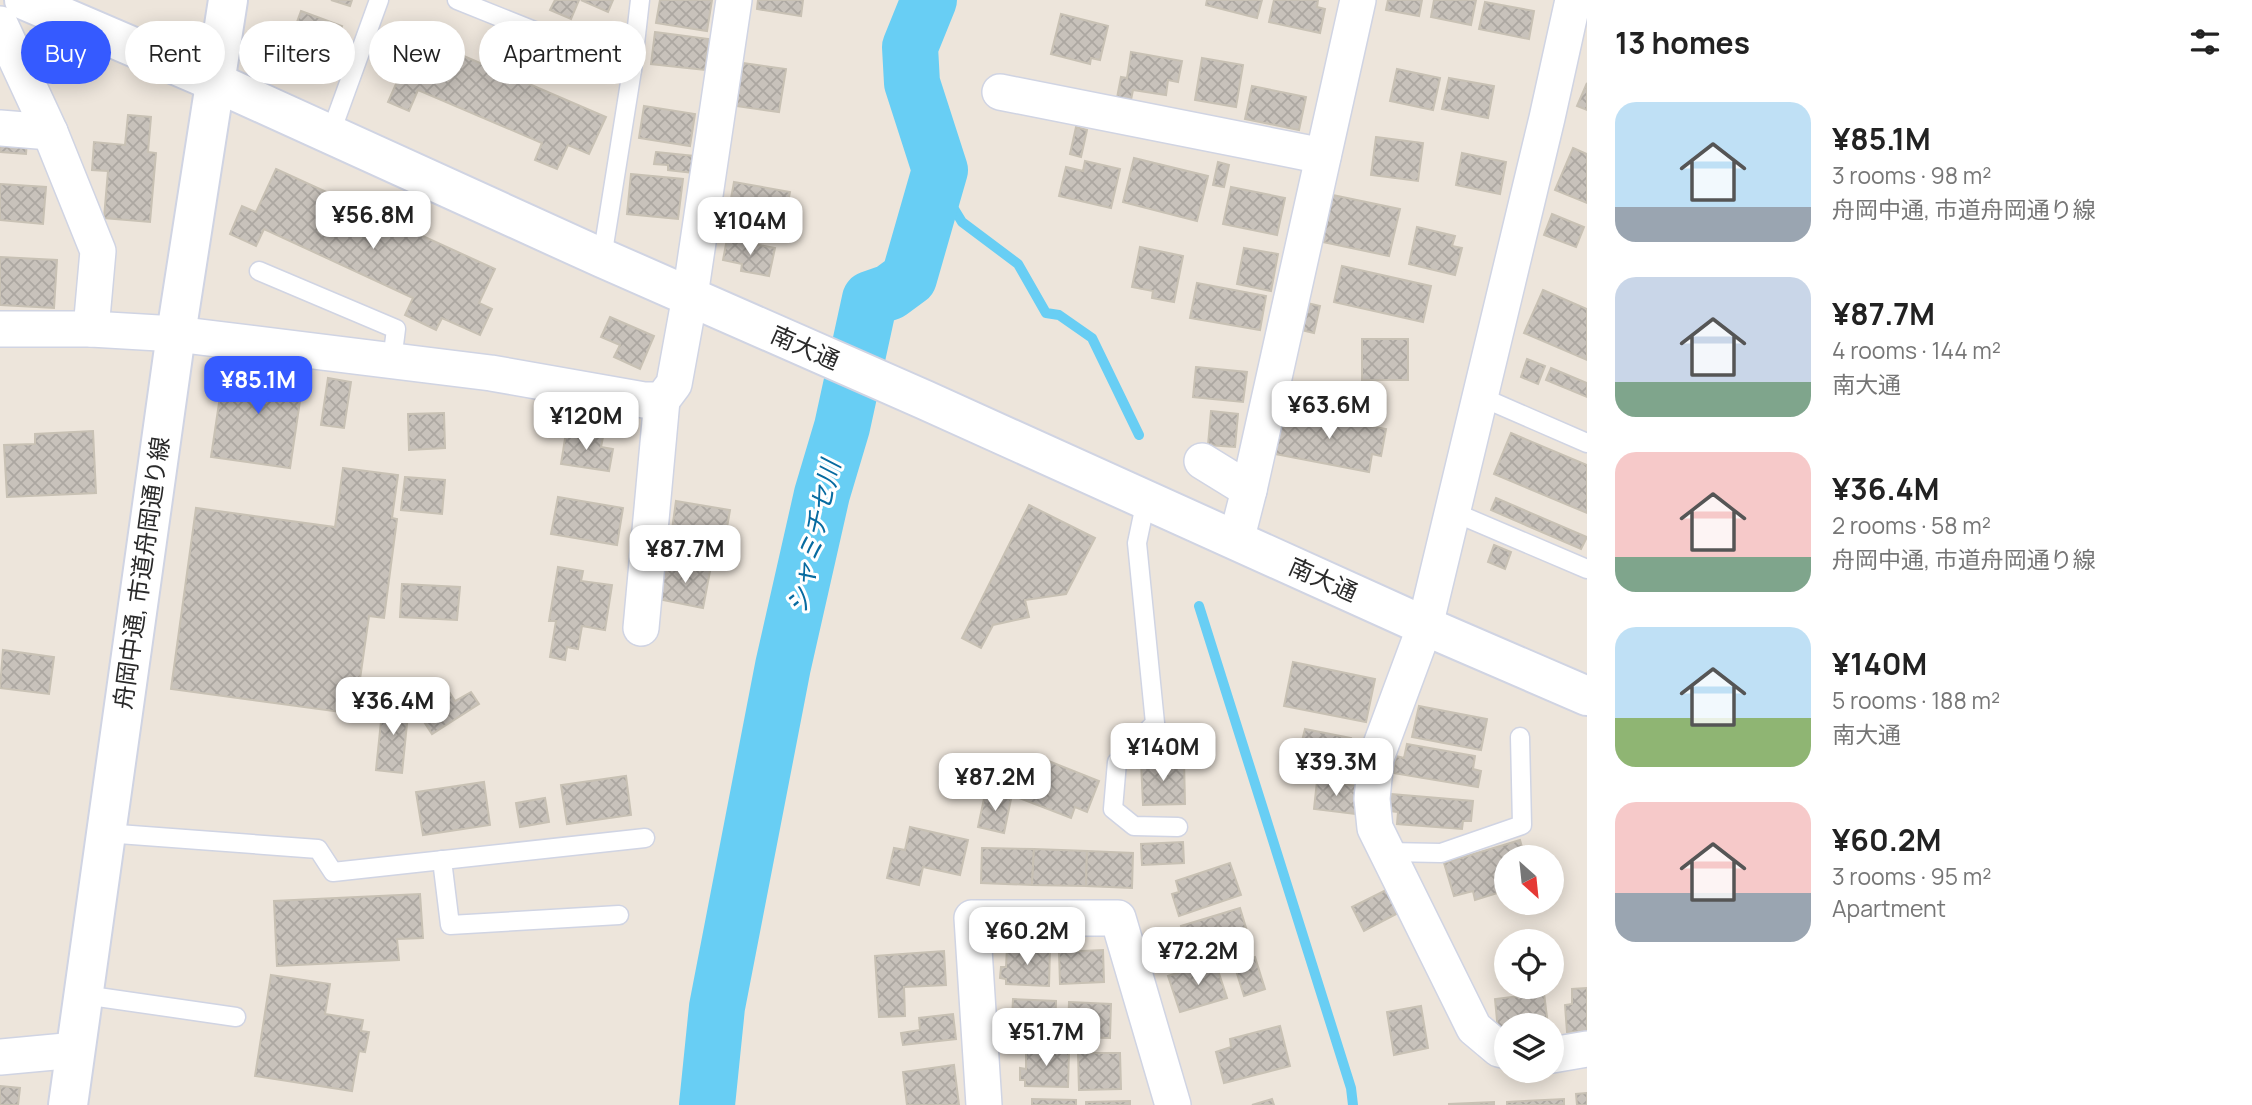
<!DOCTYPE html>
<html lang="en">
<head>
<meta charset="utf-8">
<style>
	body { margin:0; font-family:Manrope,"Noto Sans JP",sans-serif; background:#f6f6f6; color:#222; height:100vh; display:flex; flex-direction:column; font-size:26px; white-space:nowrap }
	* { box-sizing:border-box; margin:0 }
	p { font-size:23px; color:#767676 }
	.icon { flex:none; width:38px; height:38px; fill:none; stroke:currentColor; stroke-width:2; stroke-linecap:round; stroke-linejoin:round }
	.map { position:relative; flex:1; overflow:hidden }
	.drawer { display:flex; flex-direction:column; background:#fff; width:665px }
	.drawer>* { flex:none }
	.guide { position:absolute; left:21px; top:21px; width:665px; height:63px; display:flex; gap:14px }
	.needle { width:46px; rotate:153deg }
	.tools { position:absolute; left:1494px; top:845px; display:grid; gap:14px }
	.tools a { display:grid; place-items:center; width:70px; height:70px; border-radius:50%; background:#fff; box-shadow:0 4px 18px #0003; font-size:35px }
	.price { position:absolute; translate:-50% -60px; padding:0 16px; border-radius:14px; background:#fff; color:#222; font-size:23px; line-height:46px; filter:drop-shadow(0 2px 4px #0008) }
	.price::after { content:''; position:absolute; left:50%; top:42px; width:21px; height:16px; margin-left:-10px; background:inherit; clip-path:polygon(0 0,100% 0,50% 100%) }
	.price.on { background:#355aff; color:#fff }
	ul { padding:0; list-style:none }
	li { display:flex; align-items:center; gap:21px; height:175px; padding:0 28px }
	li span { display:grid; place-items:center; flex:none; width:196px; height:140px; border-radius:21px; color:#555 }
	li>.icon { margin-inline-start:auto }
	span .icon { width:84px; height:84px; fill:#fffc; stroke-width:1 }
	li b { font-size:30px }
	h2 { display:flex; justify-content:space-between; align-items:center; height:84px; padding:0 28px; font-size:30px }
	.pill { padding:0 24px; border-radius:32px; background:#fff; box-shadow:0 4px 18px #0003; font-size:24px; line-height:63px }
	.pill.on { background:#355aff; color:#fff }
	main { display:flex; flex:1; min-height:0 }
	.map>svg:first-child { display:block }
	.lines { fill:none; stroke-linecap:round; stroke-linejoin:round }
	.stream { stroke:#68cef4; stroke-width:10 }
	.river { stroke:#68cef4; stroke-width:56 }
	.building { fill:url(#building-cross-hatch); stroke:#c8c1b4; stroke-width:2 }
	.service-casing { stroke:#d0d4e3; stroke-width:21 }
	.minor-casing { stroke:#d0d4e3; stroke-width:38 }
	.tertiary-casing { stroke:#d0d4e3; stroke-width:42 }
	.service { stroke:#fff; stroke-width:18 }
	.minor { stroke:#fff; stroke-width:35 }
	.tertiary { stroke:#fff; stroke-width:38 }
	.labels { text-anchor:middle; stroke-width:6; stroke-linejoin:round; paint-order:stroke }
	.street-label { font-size:24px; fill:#2a2a2a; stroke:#fff }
	.water-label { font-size:26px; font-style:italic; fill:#076ba0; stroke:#fff }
</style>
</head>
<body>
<main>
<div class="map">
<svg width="1587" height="1105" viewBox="0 0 1587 1105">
	<defs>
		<pattern id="building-cross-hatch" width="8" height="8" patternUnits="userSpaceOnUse" patternTransform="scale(1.75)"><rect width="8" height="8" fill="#c8c2bb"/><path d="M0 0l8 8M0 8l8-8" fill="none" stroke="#aca7a1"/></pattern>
	</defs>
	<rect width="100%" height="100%" fill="#ede5db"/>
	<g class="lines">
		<!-- stream -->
		<g class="stream">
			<path d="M937 181 962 222 1018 264 1046 313 1059 315 1092 338 1139 435"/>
			<path d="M1199 606 1351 1088 1353 1105"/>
		</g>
		<!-- river -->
		<path class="river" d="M707 1105 717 1007 783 666 822 494 842 427 870 299 890 292 909 278 940 170 912 83 910 47 929 0"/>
	</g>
	<!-- building -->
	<g class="building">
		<path d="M331 0H352L350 6Z"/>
		<path d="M555 0H579L571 19 550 10Z"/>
		<path d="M581 0H613L608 12Z"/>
		<path d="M660 0H712L707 31 656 23Z"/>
		<path d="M758 0H803L801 16 757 9Z"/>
		<path d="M1207 0H1262L1257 18 1206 5Z"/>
		<path d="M1274 0H1318L1317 7 1325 9 1320 33 1269 22Z"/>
		<path d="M1388 0H1422L1419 16 1386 10Z"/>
		<path d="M1434 0H1476L1471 25 1431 17Z"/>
		<path d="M1485 2 1534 11 1529 39 1479 29Z"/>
		<path d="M301 11 342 26 324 78 282 63Z"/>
		<path d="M1061 14 1108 26 1100 60 1091 58 1090 64 1051 54Z"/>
		<path d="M394 26 606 117 589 154 568 145 557 169 535 160 542 143 418 90 409 111 388 102 400 75 377 65Z"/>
		<path d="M655 32 709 39 705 70 651 64Z"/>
		<path d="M1131 52 1182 61 1178 82 1168 80 1166 95 1133 90 1131 100 1117 98 1121 77 1127 78Z"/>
		<path d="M1202 58 1243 65 1236 107 1195 100Z"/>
		<path d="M743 63 786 69 779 112 736 106Z"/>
		<path d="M1397 69 1440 78 1433 110 1390 101Z"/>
		<path d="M1449 78 1494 86 1488 118 1442 109Z"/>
		<path d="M1587 83V110L1577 106Z"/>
		<path d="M1252 86 1306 97 1299 130 1245 119Z"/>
		<path d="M644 106 695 114 690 146 639 138Z"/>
		<path d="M128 115 151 117 148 152 156 153 150 222 104 218 108 171 92 170 94 142 125 145Z"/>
		<path d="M1076 127 1087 130 1081 157 1070 154Z"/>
		<path d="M1376 137 1423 143 1418 181 1371 175Z"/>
		<path d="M0 139 27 141 26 154 0 152Z"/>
		<path d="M1573 148 1587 154V203L1555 190Z"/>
		<path d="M656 152 694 156 693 173 668 170V165L654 164Z"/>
		<path d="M1462 153 1506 162 1500 194 1456 185Z"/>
		<path d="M1134 158 1208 176 1197 221 1123 202Z"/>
		<path d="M1085 161 1120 169 1111 208 1059 196 1066 167 1083 171Z"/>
		<path d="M1218 162 1229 165 1224 187 1213 185Z"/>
		<path d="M276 169 495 269 479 303 492 309 480 335 442 318 436 330 405 315 413 298 264 229 256 246 230 234 242 206 256 212Z"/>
		<path d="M631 174 683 179 678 219 627 214Z"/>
		<path d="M734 182 790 192 782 233 752 227 751 236 725 232Z"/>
		<path d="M0 184 46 187 43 224 0 220Z"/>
		<path d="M1231 187 1285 198 1277 235 1223 224Z"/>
		<path d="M1328 194 1400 209 1389 256 1318 241Z"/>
		<path d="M1552 214 1584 227 1576 247 1544 235Z"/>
		<path d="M1417 227 1455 236 1452 246 1462 248 1455 275 1409 264Z"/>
		<path d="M727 239 775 248 769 276 741 271 742 264 723 260Z"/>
		<path d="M1140 247 1183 256 1174 302 1152 298 1153 291 1132 287Z"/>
		<path d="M1244 248 1278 254 1271 291 1237 284Z"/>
		<path d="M0 257 57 260 54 308 0 305Z"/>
		<path d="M1342 266 1431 286 1423 322 1334 302Z"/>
		<path d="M1197 283 1266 296 1260 330 1190 318Z"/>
		<path d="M1543 290 1587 309V360L1524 333Z"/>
		<path d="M1307 303 1320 306 1314 333 1301 330Z"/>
		<path d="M610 317 654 336 640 369 614 357 620 345 601 337Z"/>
		<rect x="1362" y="339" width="46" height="41"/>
		<path d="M1527 359 1545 366 1538 384 1521 377Z"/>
		<path d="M225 363 304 374 290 468 211 457Z"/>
		<path d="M1196 367 1247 372 1243 402 1193 397Z"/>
		<path d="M1551 368 1587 383V397L1546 380Z"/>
		<path d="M328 378 351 382 344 428 321 425Z"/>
		<path d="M1284 410 1386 429 1381 456 1372 454 1369 472 1275 454Z"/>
		<path d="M1211 411 1238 414 1235 447 1208 445Z"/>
		<path d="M444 413 445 448 409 450 408 414Z"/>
		<path d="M93 431 96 493 7 497 4 445 35 444V434Z"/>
		<path d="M566 432 603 437 601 447 613 449 609 471 561 464Z"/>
		<path d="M1511 433 1587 465V513L1494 474Z"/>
		<path d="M343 468 398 475 392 518 397 519 384 618 369 616 355 714 171 689 196 508 335 527Z"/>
		<path d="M405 477 445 480 442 514 401 510Z"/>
		<path d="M558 497 623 508 617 545 551 534Z"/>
		<path d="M1496 498 1587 537 1581 549 1491 510Z"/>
		<path d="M676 501 730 510 724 545 671 537Z"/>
		<path d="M1029 505 1095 538 1066 594 1025 600 1029 617 993 625 981 648 962 638Z"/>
		<path d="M1494 545 1511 552 1505 569 1488 562Z"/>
		<path d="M694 563 711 566 703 608 658 599 664 566 692 571Z"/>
		<path d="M558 567 583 571 581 581 612 585 605 630 582 626 578 649 567 647 565 660 550 657 556 621H549Z"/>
		<path d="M402 584 460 587 457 620 400 617Z"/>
		<path d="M3 650 54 657 49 694 0 688Z"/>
		<path d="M1293 662 1375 679 1366 722 1284 706Z"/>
		<path d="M448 690 455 701 471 692 479 704 432 734 417 711Z"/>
		<path d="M383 702 409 704 402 773 376 770Z"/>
		<path d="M1419 706 1487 719 1481 750 1412 737Z"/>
		<path d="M1305 729 1351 738 1346 763 1299 753Z"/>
		<path d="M1407 744 1475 756 1473 769 1481 771 1478 787 1393 773 1396 756 1404 758Z"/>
		<path d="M1036 756 1099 781 1087 812 1075 807 1071 818 1019 798Z"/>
		<path d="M1184 760 1185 804 1143 805 1141 762Z"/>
		<path d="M626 776 631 815 567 824 561 785Z"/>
		<path d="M1317 781 1358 786 1355 814 1314 809Z"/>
		<path d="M484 782 490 825 423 835 416 792Z"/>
		<path d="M985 794 1011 799 1004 833 978 827Z"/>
		<path d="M1391 794 1473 801 1471 821H1463L1462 829 1397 824 1398 812 1390 811Z"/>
		<path d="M545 798 549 822 520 827 516 803Z"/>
		<path d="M910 827 968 840 960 875 923 867 919 885 887 878 894 848 905 850Z"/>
		<path d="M1520 840 1525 858H1507V890L1475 900 1473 891 1454 896 1444 863Z"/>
		<path d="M1183 842 1184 863 1142 865 1141 844Z"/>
		<path d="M982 848 1034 849 1032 885 981 883Z"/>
		<path d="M1034 849 1087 851 1086 886 1032 885Z"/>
		<path d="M1087 851 1133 853 1132 888 1086 886Z"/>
		<path d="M1230 863 1241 895 1179 916 1172 894 1179 892 1176 881Z"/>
		<path d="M1386 890 1398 913 1364 931 1352 907Z"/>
		<path d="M420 894 423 938 397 939 399 960 277 966 274 901Z"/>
		<path d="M1240 908 1250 941 1191 958 1181 926Z"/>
		<path d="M1007 947 1050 948 1049 986 1006 984V979L1000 978 1001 967H1006Z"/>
		<path d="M1103 950 1104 982 1060 984 1059 952Z"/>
		<path d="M944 951 946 985 904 987 905 1016 879 1017 875 956Z"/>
		<path d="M1255 957 1265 989 1244 996 1234 964Z"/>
		<path d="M1215 961 1227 998 1180 1012 1168 976Z"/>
		<path d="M271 975 330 984 325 1014 363 1020 361 1031 369 1032 365 1052 359 1051 352 1091 255 1076Z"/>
		<path d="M1587 988V1031L1567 1032 1565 1005 1572 1004V989Z"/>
		<path d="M1544 993 1548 1025 1507 1026V1030L1498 1031 1495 999Z"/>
		<path d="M1013 999 1056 1001 1055 1038 1011 1036V1030H1006V1019H1012Z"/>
		<path d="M1069 1002 1111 1004 1110 1038 1068 1037Z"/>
		<path d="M1421 1006 1428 1048 1394 1055 1387 1012Z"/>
		<path d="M953 1014 956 1039 903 1045 901 1033 920 1030 919 1018Z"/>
		<path d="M1280 1026 1290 1066 1224 1083 1216 1052 1231 1047 1230 1039Z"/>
		<path d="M1026 1049 1069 1050 1068 1087 1025 1086V1080H1020V1068L1026 1069Z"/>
		<path d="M1078 1053H1120L1121 1089 1079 1090Z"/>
		<path d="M954 1065 959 1105H907L903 1072Z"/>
		<path d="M0 1086 20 1088 18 1105H0Z"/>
		<path d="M1587 1093V1105H1577L1576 1094Z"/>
		<path d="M1032 1099 1076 1100V1105H1032Z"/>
		<path d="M1272 1099 1274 1105H1252Z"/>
		<path d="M1564 1099V1105H1507V1102Z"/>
		<path d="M1130 1101V1105H1086V1102Z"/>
		<path d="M1494 1102V1105H1449V1104Z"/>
	</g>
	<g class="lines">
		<defs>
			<g id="service">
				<path d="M457 0 632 70"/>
				<path d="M330 135 379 0"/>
				<path d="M602 258 632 70 640 0"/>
				<path d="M259 271 396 329 392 361"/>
				<path d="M1479 396 1587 443"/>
				<path d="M1146 500 1137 543 1155 723 1117 762 1113 809 1134 826 1178 827"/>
				<path d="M1451 511 1587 569"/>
				<path d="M105 833 318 849 333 872 645 838"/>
				<path d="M1387 852 1441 853 1522 825 1520 737"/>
				<path d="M442 860 450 925 619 915"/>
				<path d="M84 995 236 1017"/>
			</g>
			<g id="minor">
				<path d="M0 24 50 132 98 251 91 329"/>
				<path d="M1000 92 1323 156"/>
				<path d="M0 128 50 132"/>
				<path d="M0 329H91L176 334 491 373 644 400H662L674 384 690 296 734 0"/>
				<path d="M1202 461 1249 490 1236 541"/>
				<path d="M1249 490 1358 0"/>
				<path d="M641 628 662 400"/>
				<path d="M1507 1051 1499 1049 1474 1028 1375 828 1372 799 1376 758 1425 626 1547 118 1573 0"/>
				<path d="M1552 1055 1587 1049"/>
				<path d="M0 1057 76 1050"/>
				<path d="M984 1105 972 918H1118L1173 1105"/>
			</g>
			<g id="tertiary">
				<path d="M24 0 215 82 602 258 925 400 1425 626 1587 696"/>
				<path d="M68 1105 176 334 228 0"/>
			</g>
		</defs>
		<!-- service casing -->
		<use href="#service" class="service-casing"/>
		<!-- minor casing -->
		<use href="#minor" class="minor-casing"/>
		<!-- tertiary casing -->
		<use href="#tertiary" class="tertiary-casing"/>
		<!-- service -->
		<use href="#service" class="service"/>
		<!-- minor -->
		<use href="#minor" class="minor"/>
		<!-- tertiary -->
		<use href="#tertiary" class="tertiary"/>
	</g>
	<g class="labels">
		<!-- street labels -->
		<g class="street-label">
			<text transform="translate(805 348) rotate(24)" y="8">南大通</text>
			<text transform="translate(142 573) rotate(-82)" y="8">舟岡中通, 市道舟岡通り線</text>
			<text transform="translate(1323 580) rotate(24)" y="8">南大通</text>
		</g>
		<!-- water labels -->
		<g class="water-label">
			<text transform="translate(814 537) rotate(-77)" y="9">シャミチセ川</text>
		</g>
	</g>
</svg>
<div class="tools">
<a><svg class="needle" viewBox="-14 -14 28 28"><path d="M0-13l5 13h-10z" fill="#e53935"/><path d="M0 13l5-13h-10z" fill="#767676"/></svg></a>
<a><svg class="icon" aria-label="locate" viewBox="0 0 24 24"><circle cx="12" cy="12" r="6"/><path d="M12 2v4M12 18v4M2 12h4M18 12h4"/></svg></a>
<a><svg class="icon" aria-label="layers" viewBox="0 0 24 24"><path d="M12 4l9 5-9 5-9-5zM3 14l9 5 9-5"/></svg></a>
</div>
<b class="price" style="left:373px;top:251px">¥56.8M</b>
<b class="price" style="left:750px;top:257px">¥104M</b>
<b class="price on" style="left:258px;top:416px">¥85.1M</b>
<b class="price" style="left:1329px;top:441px">¥63.6M</b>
<b class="price" style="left:586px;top:452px">¥120M</b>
<b class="price" style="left:685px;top:585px">¥87.7M</b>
<b class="price" style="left:393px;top:737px">¥36.4M</b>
<b class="price" style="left:1163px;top:783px">¥140M</b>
<b class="price" style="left:1336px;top:798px">¥39.3M</b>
<b class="price" style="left:995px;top:813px">¥87.2M</b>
<b class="price" style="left:1027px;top:967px">¥60.2M</b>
<b class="price" style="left:1198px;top:987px">¥72.2M</b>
<b class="price" style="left:1046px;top:1068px">¥51.7M</b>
<div class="guide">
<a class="pill on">Buy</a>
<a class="pill">Rent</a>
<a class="pill">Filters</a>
<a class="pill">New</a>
<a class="pill">Apartment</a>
</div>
</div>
<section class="drawer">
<h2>13 homes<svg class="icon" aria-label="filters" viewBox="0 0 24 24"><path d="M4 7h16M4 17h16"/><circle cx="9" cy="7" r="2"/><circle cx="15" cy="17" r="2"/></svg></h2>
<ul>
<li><span style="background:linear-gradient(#bfe0f5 75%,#9aa5b1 0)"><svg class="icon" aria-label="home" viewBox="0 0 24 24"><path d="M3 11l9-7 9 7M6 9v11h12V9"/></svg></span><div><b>¥85.1M</b><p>3 rooms · 98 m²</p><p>舟岡中通, 市道舟岡通り線</p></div></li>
<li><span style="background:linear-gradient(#c9d6e8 75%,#7fa58c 0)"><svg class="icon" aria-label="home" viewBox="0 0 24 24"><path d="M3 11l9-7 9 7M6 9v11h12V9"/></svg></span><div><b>¥87.7M</b><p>4 rooms · 144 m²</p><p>南大通</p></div></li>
<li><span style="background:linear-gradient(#f6c9c9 75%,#7fa58c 0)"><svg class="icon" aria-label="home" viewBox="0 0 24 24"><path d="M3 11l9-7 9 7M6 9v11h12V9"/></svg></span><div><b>¥36.4M</b><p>2 rooms · 58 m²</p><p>舟岡中通, 市道舟岡通り線</p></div></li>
<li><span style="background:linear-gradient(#bfe0f5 65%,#8fb573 0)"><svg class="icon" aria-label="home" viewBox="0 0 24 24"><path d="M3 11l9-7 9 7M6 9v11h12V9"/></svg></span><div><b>¥140M</b><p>5 rooms · 188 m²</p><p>南大通</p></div></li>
<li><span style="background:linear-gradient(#f6c9c9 65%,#9aa5b1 0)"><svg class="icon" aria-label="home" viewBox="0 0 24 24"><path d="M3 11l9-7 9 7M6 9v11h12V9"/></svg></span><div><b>¥60.2M</b><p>3 rooms · 95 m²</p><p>Apartment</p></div></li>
</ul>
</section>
</main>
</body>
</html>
